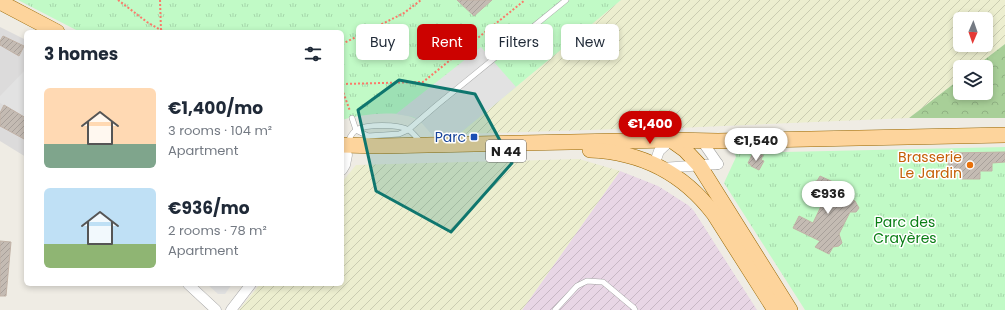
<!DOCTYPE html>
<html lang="en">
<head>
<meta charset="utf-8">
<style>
	body { margin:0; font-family:Poppins,sans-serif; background:#f6f6f7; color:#1f2937; height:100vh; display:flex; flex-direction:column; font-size:15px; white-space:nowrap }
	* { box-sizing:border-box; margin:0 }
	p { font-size:13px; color:#747a83 }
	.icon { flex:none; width:22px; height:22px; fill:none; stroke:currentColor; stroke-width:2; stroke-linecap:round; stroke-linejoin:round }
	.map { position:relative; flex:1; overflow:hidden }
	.side { position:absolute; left:24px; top:30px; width:320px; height:256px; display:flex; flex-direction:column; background:#fff; border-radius:6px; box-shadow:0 2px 6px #0003 }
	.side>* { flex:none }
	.hud { position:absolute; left:356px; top:24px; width:380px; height:36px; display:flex; gap:8px }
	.needle { width:26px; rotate:182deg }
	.controls { position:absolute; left:953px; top:12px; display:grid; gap:8px }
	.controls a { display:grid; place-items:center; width:40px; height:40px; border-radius:6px; background:#fff; box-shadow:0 2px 6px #0003; font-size:20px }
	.price { position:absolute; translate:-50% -34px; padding:0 9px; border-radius:14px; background:#fff; color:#222; font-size:13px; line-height:26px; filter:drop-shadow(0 1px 2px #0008) }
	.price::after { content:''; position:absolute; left:50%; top:24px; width:12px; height:9px; margin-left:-6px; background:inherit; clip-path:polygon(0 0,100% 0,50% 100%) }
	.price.current { background:#cc0200; color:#fff }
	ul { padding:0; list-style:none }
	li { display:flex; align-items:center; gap:12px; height:100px; padding:0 20px }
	li span { display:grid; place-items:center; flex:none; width:112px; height:80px; border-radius:6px; color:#555 }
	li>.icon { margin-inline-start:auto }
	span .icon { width:48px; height:48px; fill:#fffc; stroke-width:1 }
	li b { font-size:17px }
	h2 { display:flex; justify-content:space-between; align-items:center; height:48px; padding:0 20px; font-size:17px }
	.tag { padding:0 14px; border-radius:6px; background:#fff; box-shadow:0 2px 6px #0003; font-size:14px; line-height:36px }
	.tag.current { background:#cc0200; color:#fff }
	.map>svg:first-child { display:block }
	.residential { fill:#dcdbdb }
	.industrial { fill:url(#industrial-furrows) }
	.farmland { fill:url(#farmland-furrows); fill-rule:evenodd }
	.grass { fill:url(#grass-tufts) }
	.forest { fill:url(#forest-crowns) }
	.park { fill:url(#park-tufts) }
	.parking { fill:#e2e2e2 }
	.building { fill:url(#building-hatch); stroke:#c1b2a6 }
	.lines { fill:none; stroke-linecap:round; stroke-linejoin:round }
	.lane-casing { stroke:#a5a5a5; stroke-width:6 }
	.street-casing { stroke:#a5a5a5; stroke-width:11 }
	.primary-casing { stroke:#986700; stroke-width:16 }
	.path { stroke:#fb7a69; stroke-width:2; stroke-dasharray:2 2; stroke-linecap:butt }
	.lane { stroke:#fff; stroke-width:5 }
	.street { stroke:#fff; stroke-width:10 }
	.primary { stroke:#fdd49c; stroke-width:15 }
	.marked { fill:#0f766e; fill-opacity:0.2; stroke:#0f766e; stroke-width:3; stroke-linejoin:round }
	.transit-dot { fill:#1a4fb4; stroke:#fff; stroke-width:1.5 }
	.food-dot { fill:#e8710a; stroke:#fff; stroke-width:1.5 }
	.labels { text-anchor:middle; stroke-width:3; stroke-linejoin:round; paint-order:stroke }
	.shield { fill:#fff; stroke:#626262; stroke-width:1 }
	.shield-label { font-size:13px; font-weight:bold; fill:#1e1e1e }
	.transit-label { font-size:14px; fill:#164399; stroke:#fff; text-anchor:end }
	.food-label { font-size:14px; fill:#c56008; stroke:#fff; text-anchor:end }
	.park-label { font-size:14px; fill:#0a7e15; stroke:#fff }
</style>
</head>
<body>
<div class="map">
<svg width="1005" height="310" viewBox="0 0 1005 310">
	<defs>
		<pattern id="industrial-furrows" width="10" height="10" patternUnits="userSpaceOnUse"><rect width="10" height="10" fill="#e8d6e5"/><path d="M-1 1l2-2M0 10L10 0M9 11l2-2" fill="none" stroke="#c7b7c4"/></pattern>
		<pattern id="farmland-furrows" width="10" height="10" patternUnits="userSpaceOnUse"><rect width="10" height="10" fill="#eceecf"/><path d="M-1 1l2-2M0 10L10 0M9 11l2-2" fill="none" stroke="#caccb1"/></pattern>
		<pattern id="grass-tufts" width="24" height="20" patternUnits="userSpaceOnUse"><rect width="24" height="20" fill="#c9eaa9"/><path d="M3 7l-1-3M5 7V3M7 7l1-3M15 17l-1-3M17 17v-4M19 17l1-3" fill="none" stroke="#acc891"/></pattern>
		<pattern id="forest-crowns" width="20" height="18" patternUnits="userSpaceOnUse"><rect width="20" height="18" fill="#a8cf98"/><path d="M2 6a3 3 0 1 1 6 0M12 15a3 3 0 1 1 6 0" fill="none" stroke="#90b183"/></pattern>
		<pattern id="park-tufts" width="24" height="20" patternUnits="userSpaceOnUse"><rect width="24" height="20" fill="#c1fac6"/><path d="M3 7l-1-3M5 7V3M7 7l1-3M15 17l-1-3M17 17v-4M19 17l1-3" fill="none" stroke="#a5d6aa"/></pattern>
		<pattern id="building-hatch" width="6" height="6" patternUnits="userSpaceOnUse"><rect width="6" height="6" fill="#c4bbb3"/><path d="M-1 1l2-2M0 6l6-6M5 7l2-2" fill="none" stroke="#a8a09a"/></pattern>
	</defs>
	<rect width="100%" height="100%" fill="#efece4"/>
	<!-- residential -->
	<path class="residential" d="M0 27 26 40V157L0 141Z"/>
	<!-- industrial -->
	<path class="industrial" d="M620 171 658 186 688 205 694 211 757 310H522Z"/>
	<!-- farmland -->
	<g class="farmland">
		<path d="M621 0H1005V44L975 67H960V79L909 118 678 128V120L650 121V128L459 134ZM960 19H986V45H960Z"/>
		<path d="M579 159 620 171 522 310H239L260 284H342V182L356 165Z"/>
	</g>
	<!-- grass -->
	<path class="grass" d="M660 110C673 110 678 115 678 128H650C650 119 653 115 660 110Z"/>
	<!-- forest -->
	<path class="forest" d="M1005 44V118H909L960 79V93H986V67H975Z"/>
	<!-- park -->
	<g class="park">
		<path d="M18 0H621L459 134 433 136C429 131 424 123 418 120 401 109 361 114 342 120V32H80Z"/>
		<path d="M1005 147V310H805L724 183 736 157 734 153Z"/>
	</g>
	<!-- parking -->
	<g class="parking">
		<path d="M481 47 516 87 459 134 433 136 420 121 413 117 396 114Z"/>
		<path d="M26 69V118L0 103V96Z"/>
		<path d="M207 284H232L225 294H218Z"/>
	</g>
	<!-- building -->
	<g class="building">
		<path d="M457 0H492L474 16Z"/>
		<path d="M3 36 24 46 19 56 0 45V41Z"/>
		<path d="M4 105 26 118V140L0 126V113Z"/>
		<path d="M1005 152V162L992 163V171H980V179H960L959 171H948V153Z"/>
		<path d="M752 155H763L761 160 764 161 759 170 751 166V165L748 163Z"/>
		<path d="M820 176 842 186 839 194 855 201 859 208 856 212H850L839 234 842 243 839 246 833 247 829 254 815 247 820 241 793 228 799 216 813 223 824 200 812 194 809 188 812 182 817 181Z"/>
		<path d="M0 241 11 242 6 296H0Z"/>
	</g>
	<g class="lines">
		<defs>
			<g id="lane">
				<path d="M352 118 356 130 368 136 367 138"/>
				<path d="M368 136 399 134 408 130 437 105 566 0"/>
				<path d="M348 144C349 138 351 134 356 130 366 124 398 124 409 130 413 133 417 138 420 141"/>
				<path d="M555 310 577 286 587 281 603 282 634 308 635 310"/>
			</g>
			<g id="street">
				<path d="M702 141 718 164"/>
				<path d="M654 165 659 151 671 140"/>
				<path d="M662 168 718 164"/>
				<path d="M342 170 345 165 347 155"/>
				<path d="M188 284 216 310"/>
				<path d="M231 310 251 284"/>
			</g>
			<g id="primary">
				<path d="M0 2 57 32"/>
				<path d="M671 140 685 150 699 165 790 310"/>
				<path d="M342 145 380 146 671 140 718 141 1005 135"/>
				<path d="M590 150C641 152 683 173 714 214L775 310"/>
			</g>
		</defs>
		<!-- lane casing -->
		<use href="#lane" class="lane-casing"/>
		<!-- street casing -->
		<use href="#street" class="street-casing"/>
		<!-- primary casing -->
		<use href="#primary" class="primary-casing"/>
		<!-- path -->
		<g class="path">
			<path d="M118 0 147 22 164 32"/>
			<path d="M160 0 161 31"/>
			<path d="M342 44 404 13 421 0"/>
			<path d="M342 84 423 82 525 0"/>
			<path d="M342 89 350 111"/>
		</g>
		<!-- lane -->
		<use href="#lane" class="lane"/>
		<!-- street -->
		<use href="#street" class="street"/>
		<!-- primary -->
		<use href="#primary" class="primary"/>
	</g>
	<!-- marked area -->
	<path class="marked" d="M399 80 475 94 512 163 451 232 376 191 358 110Z"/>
	<!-- markers -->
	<rect class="transit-dot" x="470" y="133" width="8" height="8" rx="2"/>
	<circle class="food-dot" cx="970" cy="165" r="4"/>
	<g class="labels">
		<!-- shield labels -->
		<rect class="shield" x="486" y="140" width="40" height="22" rx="3"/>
		<g class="shield-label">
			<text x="506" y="156">N 44</text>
		</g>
		<!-- transit labels -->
		<g class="transit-label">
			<text x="466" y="142">Parc</text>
		</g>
		<!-- food labels -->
		<g class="food-label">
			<text x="962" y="162">Brasserie<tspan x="962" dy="16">Le Jardin</tspan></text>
		</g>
		<!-- park labels -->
		<g class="park-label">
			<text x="905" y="227">Parc des<tspan x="905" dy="16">Crayères</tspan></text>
		</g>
	</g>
</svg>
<div class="controls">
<a><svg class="needle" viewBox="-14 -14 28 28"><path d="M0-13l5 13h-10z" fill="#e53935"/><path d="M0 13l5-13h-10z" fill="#747a83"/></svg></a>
<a><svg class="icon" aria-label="layers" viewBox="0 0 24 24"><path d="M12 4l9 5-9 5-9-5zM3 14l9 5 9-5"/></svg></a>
</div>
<b class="price current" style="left:650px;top:145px">€1,400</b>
<b class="price" style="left:756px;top:162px">€1,540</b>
<b class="price" style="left:828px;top:215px">€936</b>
<div class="hud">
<a class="tag">Buy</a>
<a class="tag current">Rent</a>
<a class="tag">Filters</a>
<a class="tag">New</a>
</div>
<section class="side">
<h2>3 homes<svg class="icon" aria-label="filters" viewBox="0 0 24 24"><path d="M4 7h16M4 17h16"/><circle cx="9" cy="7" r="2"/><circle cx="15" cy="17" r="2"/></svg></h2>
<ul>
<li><span style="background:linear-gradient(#ffd9b3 70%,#7fa58c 0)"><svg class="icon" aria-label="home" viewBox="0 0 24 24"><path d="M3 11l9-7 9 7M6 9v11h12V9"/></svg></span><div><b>€1,400/mo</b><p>3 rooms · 104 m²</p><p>Apartment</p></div></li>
<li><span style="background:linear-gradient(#bfe0f5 70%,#8fb573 0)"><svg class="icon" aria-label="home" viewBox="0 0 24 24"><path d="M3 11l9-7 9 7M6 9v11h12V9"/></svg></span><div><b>€936/mo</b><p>2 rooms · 78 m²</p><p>Apartment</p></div></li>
</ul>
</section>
</div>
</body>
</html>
